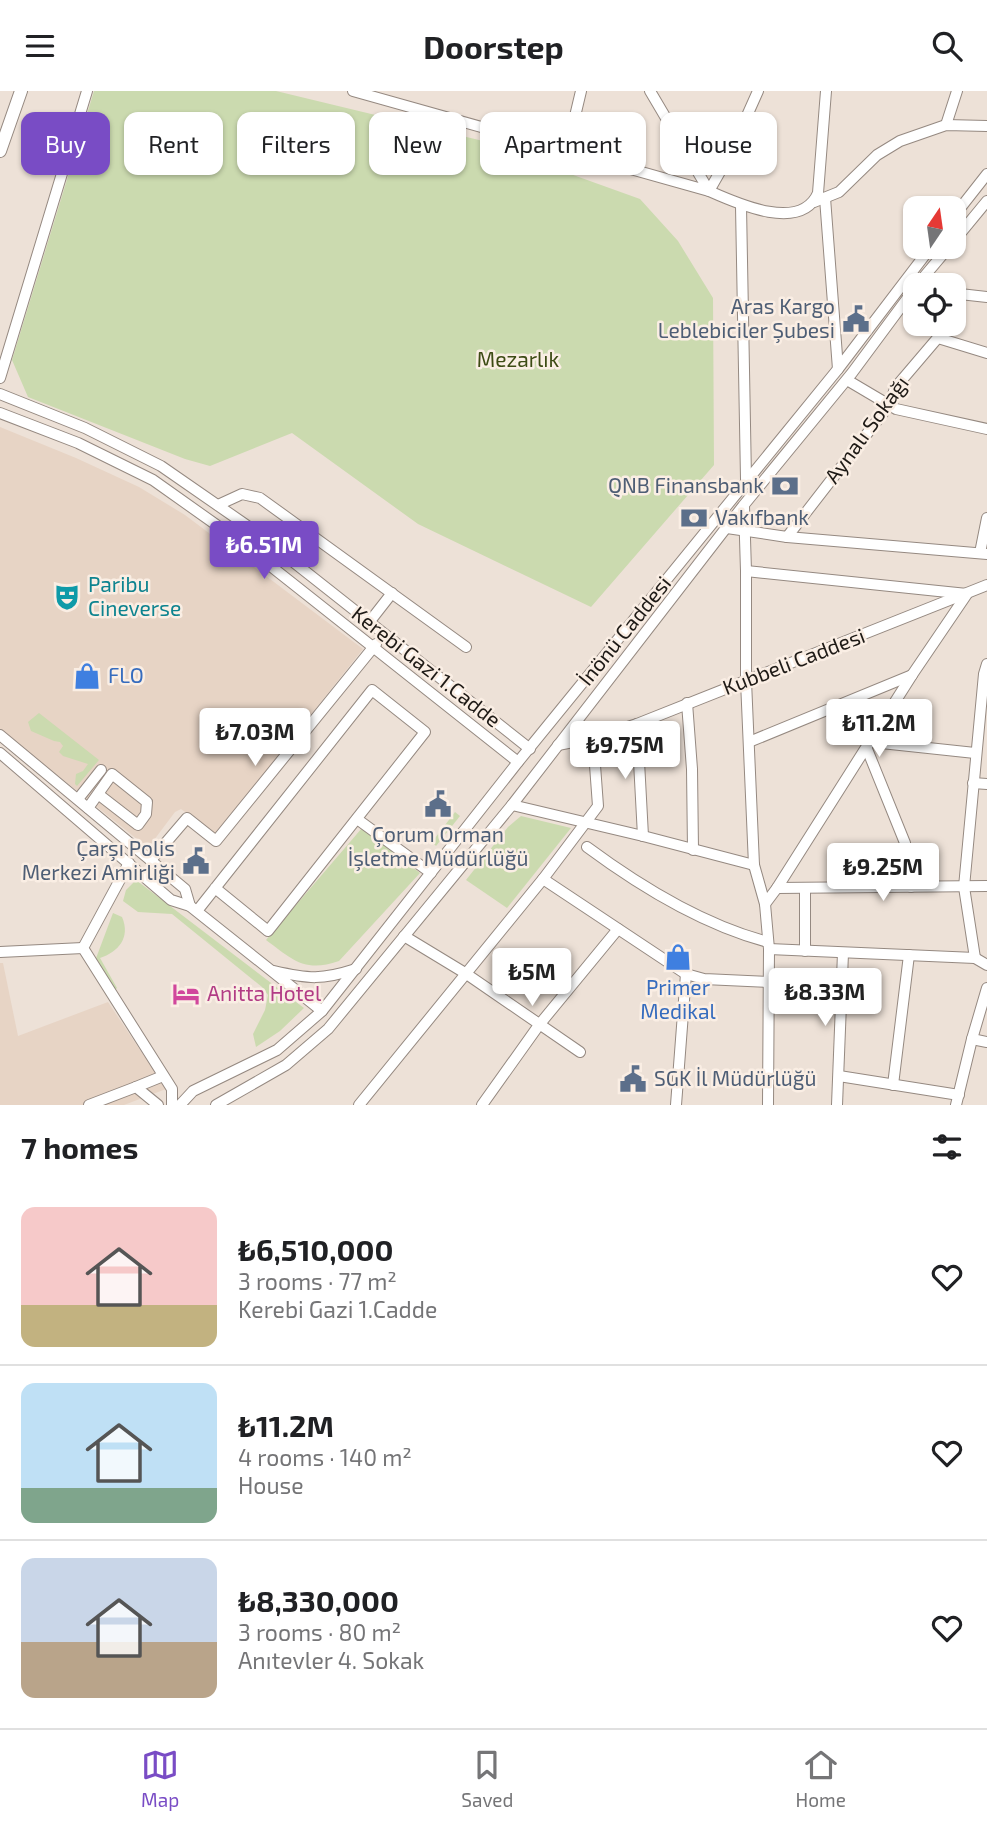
<!DOCTYPE html>
<html lang="en">
<head>
<meta charset="utf-8">
<style>
	body { margin:0; font-family:"Exo 2",sans-serif; background:#f2f2f2; color:#202124; height:100vh; display:flex; flex-direction:column; font-size:26px; white-space:nowrap }
	* { box-sizing:border-box; margin:0 }
	p { font-size:23px; color:#757577 }
	.icon { flex:none; width:38px; height:38px; fill:none; stroke:currentColor; stroke-width:2; stroke-linecap:round; stroke-linejoin:round }
	.map { position:relative; height:1014px; overflow:hidden }
	.side { display:flex; flex-direction:column; background:#fff; flex:1 }
	.side>* { flex:none }
	.hud { position:absolute; left:21px; top:21px; width:945px; height:63px; display:flex; gap:14px }
	.needle { width:46px; rotate:13deg }
	.tools { position:absolute; left:903px; top:105px; display:grid; gap:14px }
	.tools a { display:grid; place-items:center; width:63px; height:63px; border-radius:14px; background:#fff; box-shadow:0 2px 5px #0004; font-size:35px }
	.price { position:absolute; translate:-50% -60px; padding:0 16px; border-radius:7px; background:#fff; color:#222; font-size:23px; line-height:46px; filter:drop-shadow(0 2px 4px #0008) }
	.price::after { content:''; position:absolute; left:50%; top:42px; width:21px; height:16px; margin-left:-10px; background:inherit; clip-path:polygon(0 0,100% 0,50% 100%) }
	.price.selected { background:#794cc5; color:#fff }
	ul { padding:0; list-style:none }
	li { display:flex; align-items:center; gap:21px; height:175px; padding:0 21px }
	li+li { border-top:2px solid #e0e0e0 }
	li span { display:grid; place-items:center; flex:none; width:196px; height:140px; border-radius:14px; color:#555 }
	li>.icon { margin-inline-start:auto }
	span .icon { width:84px; height:84px; fill:#fffc; stroke-width:1 }
	li b { font-size:30px }
	h2 { display:flex; justify-content:space-between; align-items:center; height:84px; padding:0 21px; font-size:30px }
	.tag { padding:0 24px; border-radius:14px; background:#fff; box-shadow:0 2px 5px #0004; font-size:24px; line-height:63px }
	.tag.selected { background:#794cc5; color:#fff }
	header { display:flex; justify-content:space-between; align-items:center; height:91px; padding:0 21px; background:#fff; font-size:32px; font-weight:700 }
	.menu { display:flex; justify-content:space-around; align-items:center; height:98px; border-top:2px solid #e0e0e0; background:#fff; font-size:19px; color:#757577 }
	.menu a { display:grid; justify-items:center; gap:4px }
	.menu .selected { color:#794cc5 }
	.map>svg:first-child { display:block }
	.built { fill:#e7d4c5 }
	.green { fill:#cbdaaf }
	.lines { fill:none; stroke-linecap:round; stroke-linejoin:round }
	.minor-casing { stroke:#958981; stroke-width:12 }
	.major-casing { stroke:#958981; stroke-width:14 }
	.minor { stroke:#fff; stroke-width:10 }
	.major { stroke:#fff; stroke-width:12 }
	.labels { text-anchor:middle; stroke-width:5; stroke-linejoin:round; paint-order:stroke }
	.service-label { font-size:21px; fill:#4e5e75; stroke:#faeee4; text-anchor:end }
	.park-label { font-size:21px; fill:#3d4b14; stroke:#faeee4 }
	.street-label { font-size:21px; fill:#1e1a16; stroke:#faeee4 }
	.culture-label { font-size:21px; fill:#0d838f; stroke:#faeee4; text-anchor:start }
	.shop-label { font-size:21px; fill:#366cbe; stroke:#faeee4; text-anchor:start }
	.hotel-label { font-size:21px; fill:#b23c85; stroke:#faeee4; text-anchor:start }
</style>
</head>
<body>
<header><svg class="icon" aria-label="menu" viewBox="0 0 24 24"><path d="M4 6h16M4 12h16M4 18h16"/></svg>Doorstep<svg class="icon" aria-label="search" viewBox="0 0 24 24"><circle cx="10" cy="10" r="6"/><path d="M15 15l6 6"/></svg></header>
<div class="map">
<svg width="987" height="1014" viewBox="0 0 987 1014">
	<rect width="100%" height="100%" fill="#ede1d7"/>
	<!-- built -->
	<g class="built">
		<path d="M0 336 76 367 139 396 185 424 363 558 216 743 181 718 175 721 148 757 0 638Z"/>
		<path d="M0 872H3L18 945 108 911 166 998 124 1014H0Z"/>
	</g>
	<!-- green -->
	<g class="green">
		<path d="M94 0H276L537 63 551 76 640 108 678 150 713 207 714 374 591 516 418 433 292 342 210 375 185 368 28 306 12 269Z"/>
		<path d="M39 622 99 669 77 695 75 693 76 683 83 680 88 673 63 665 59 661 63 655 60 651 54 650 31 640 28 631Z"/>
		<path d="M455 721 460 725 436 755 432 751Z"/>
		<path d="M521 725 571 737 507 817 466 789 508 736Z"/>
		<path d="M362 737 420 782 339 870C305 882 293 869 266 849Z"/>
		<path d="M136 789 304 917 280 940 256 956 253 943 265 919 268 904 262 896 172 823 138 821 123 810 126 799Z"/>
		<path d="M113 822 122 826C131 847 118 861 100 867L117 897 115 899 95 870Z"/>
	</g>
	<g class="lines">
		<defs>
			<g id="minor">
				<path d="M353 0 709 100C736 112 801 142 818 102L826 0"/>
				<path d="M650 0 709 100 729 65 758 0"/>
				<path d="M946 34 957 0"/>
				<path d="M567 59 581 0"/>
				<path d="M825 107 838 278"/>
				<path d="M814 111 839 101 877 64 900 50 946 34 987 35"/>
				<path d="M741 115 746 388"/>
				<path d="M954 125 987 83"/>
				<path d="M954 150 987 110"/>
				<path d="M917 194 949 156"/>
				<path d="M954 217 960 203 987 206"/>
				<path d="M938 247 987 262"/>
				<path d="M0 287 87 0"/>
				<path d="M847 289 896 318 987 338"/>
				<path d="M0 303 85 337 161 375 249 436 530 658"/>
				<path d="M0 322 78 352 153 389 239 450 518 671"/>
				<path d="M218 414 242 403 260 407 466 556"/>
				<path d="M744 415 746 480V590L754 774 765 813 769 858 768 1014"/>
				<path d="M727 437 787 446 987 463"/>
				<path d="M787 446 890 313 895 297 941 243 946 233"/>
				<path d="M980 462 987 427"/>
				<path d="M746 480 967 503 912 584 777 797 765 813"/>
				<path d="M367 534 392 502"/>
				<path d="M687 612 692 678 693 759"/>
				<path d="M637 633 643 745"/>
				<path d="M0 644 185 798 190 815"/>
				<path d="M749 651 912 584"/>
				<path d="M872 651 975 662"/>
				<path d="M558 654 593 647 637 633 987 494"/>
				<path d="M867 658 905 752 911 796"/>
				<path d="M0 662 171 809 190 815 322 920"/>
				<path d="M973 692 987 693"/>
				<path d="M78 708 101 679"/>
				<path d="M512 714 643 745 754 774"/>
				<path d="M88 717 112 683 147 711 146 723 138 734 98 703"/>
				<path d="M357 728 431 782"/>
				<path d="M587 756C641 796 703 834 768 851"/>
				<path d="M151 769 187 727 216 750 376 553"/>
				<path d="M129 772 83 857 172 998V1014"/>
				<path d="M543 788 686 883 704 888 768 891"/>
				<path d="M777 797 987 795"/>
				<path d="M197 820 372 599 425 641 268 840 215 797"/>
				<path d="M404 845 465 882 580 961"/>
				<path d="M769 858 975 867 987 874"/>
				<path d="M805 860V797"/>
				<path d="M0 861 83 857"/>
				<path d="M975 867 964 796 984 583 987 573"/>
				<path d="M274 880C309 888 322 889 356 878"/>
				<path d="M972 948 987 951"/>
				<path d="M839 985 959 1004"/>
				<path d="M893 994 909 864"/>
				<path d="M136 996 163 985"/>
				<path d="M89 1014 136 996 158 1014"/>
				<path d="M180 1014 193 1000 277 959 322 920 518 671 838 278 931 156"/>
				<path d="M216 1014 286 974 328 938 512 714 743 415 852 282 915 197"/>
				<path d="M359 1014 543 788 598 715 593 647"/>
				<path d="M482 1014 539 934 618 838"/>
				<path d="M676 1014 686 883"/>
				<path d="M837 1014 843 862"/>
				<path d="M956 1014 972 948 987 897"/>
			</g>
			<path id="major" d="M0 60 21 0"/>
		</defs>
		<!-- minor casing -->
		<use href="#minor" class="minor-casing"/>
		<!-- major casing -->
		<use href="#major" class="major-casing"/>
		<!-- minor -->
		<use href="#minor" class="minor"/>
		<!-- major -->
		<use href="#major" class="major"/>
	</g>
	<!-- icons -->
	<defs>
		<symbol id="civic-bare" viewBox="-9 -9 18 18"><path d="M-.6-6.5H3V-4.5H.6V-3L4-1V1h2V6H-6V1h2V-1L-.6-3ZM-1.2 2.5V6h2.4V2.5Z" fill="#5c6f8a" stroke="#faeee4" stroke-width="2.5" paint-order="stroke"/></symbol>
		<symbol id="bank-bare" viewBox="-9 -9 18 18"><path d="M-6-4H6V4H-6ZM0-2.3a2.3 2.3 0 1 0 0 4.6a2.3 2.3 0 1 0 0-4.6Z" fill="#5c6f8a" stroke="#faeee4" stroke-width="2.5" paint-order="stroke"/></symbol>
		<symbol id="theatre-bare" viewBox="-9 -9 18 18"><path d="M-5-5.5Q0-4 5-5.5V0Q5 5 0 6Q-5 5-5 0ZM-3.3-2.5H-1v1.5H-3.3ZM1-2.5H3.3v1.5H1ZM-2.8 1Q0 5.5 2.8 1Z" fill="#0f9aa8" stroke="#faeee4" stroke-width="2.5" paint-order="stroke"/></symbol>
		<symbol id="shop-bare" viewBox="-9 -9 18 18"><path d="M-5-2.5h2.3a2.7 3.5 0 0 1 5.4 0H5L5.5 6h-11ZM-1.5-2.5h3a1.5 2.3 0 0 0-3 0Z" fill="#3f7fe0" stroke="#faeee4" stroke-width="2.5" paint-order="stroke"/></symbol>
		<symbol id="hotel-bare" viewBox="-9 -9 18 18"><path d="M-6-4.5h1.5V1H6V5H4.5V3h-9V5H-6ZM-4 0a1.8 1.8 0 1 1 3.6 0ZM.5 0V-2.5h3Q6-2.5 6 0Z" fill="#d1479c" stroke="#faeee4" stroke-width="2.5" paint-order="stroke"/></symbol>
	</defs>
	<g fill-rule="evenodd">
		<use href="#civic-bare" x="837" y="209" width="38" height="38"/>
		<use href="#bank-bare" x="766" y="376" width="38" height="38"/>
		<use href="#bank-bare" x="675" y="408" width="38" height="38"/>
		<use href="#theatre-bare" x="48" y="487" width="38" height="38"/>
		<use href="#shop-bare" x="68" y="566" width="38" height="38"/>
		<use href="#civic-bare" x="419" y="694" width="38" height="38"/>
		<use href="#civic-bare" x="177" y="751" width="38" height="38"/>
		<use href="#shop-bare" x="659" y="847" width="38" height="38"/>
		<use href="#hotel-bare" x="167" y="884" width="38" height="38"/>
		<use href="#civic-bare" x="614" y="969" width="38" height="38"/>
	</g>
	<g class="labels">
		<!-- service labels -->
		<g class="service-label">
			<text x="835" y="223">Aras Kargo<tspan x="835" dy="24">Leblebiciler Şubesi</tspan></text>
			<text x="764" y="402">QNB Finansbank</text>
			<text x="715" y="434" text-anchor="start">Vakıfbank</text>
			<text x="438" y="751" text-anchor="middle">Çorum Orman<tspan x="438" dy="24">İşletme Müdürlüğü</tspan></text>
			<text x="175" y="765">Çarşı Polis<tspan x="175" dy="24">Merkezi Amirliği</tspan></text>
			<text x="654" y="995" text-anchor="start">SGK İl Müdürlüğü</text>
		</g>
		<!-- park labels -->
		<g class="park-label">
			<text x="518" y="276">Mezarlık</text>
		</g>
		<!-- street labels -->
		<g class="street-label">
			<text transform="translate(867 339) rotate(-54)" y="7">Aynalı Sokağı</text>
			<text transform="translate(625 540) rotate(-51)" y="7">İnönü Caddesi</text>
			<text transform="translate(794 571) rotate(-21)" y="7">Kubbeli Caddesi</text>
			<text transform="translate(426 576) rotate(38)" y="7">Kerebi Gazi 1.Cadde</text>
		</g>
		<!-- culture labels -->
		<g class="culture-label">
			<text x="88" y="501">Paribu<tspan x="88" dy="24">Cineverse</tspan></text>
		</g>
		<!-- shop labels -->
		<g class="shop-label">
			<text x="108" y="592">FLO</text>
			<text x="678" y="904" text-anchor="middle">Primer<tspan x="678" dy="24">Medikal</tspan></text>
		</g>
		<!-- hotel labels -->
		<g class="hotel-label">
			<text x="207" y="910">Anitta Hotel</text>
		</g>
	</g>
</svg>
<div class="tools">
<a><svg class="needle" viewBox="-14 -14 28 28"><path d="M0-13l5 13h-10z" fill="#e53935"/><path d="M0 13l5-13h-10z" fill="#757577"/></svg></a>
<a><svg class="icon" aria-label="locate" viewBox="0 0 24 24"><circle cx="12" cy="12" r="6"/><path d="M12 2v4M12 18v4M2 12h4M18 12h4"/></svg></a>
</div>
<b class="price selected" style="left:264px;top:490px">₺6.51M</b>
<b class="price" style="left:879px;top:668px">₺11.2M</b>
<b class="price" style="left:255px;top:677px">₺7.03M</b>
<b class="price" style="left:625px;top:690px">₺9.75M</b>
<b class="price" style="left:883px;top:812px">₺9.25M</b>
<b class="price" style="left:532px;top:917px">₺5M</b>
<b class="price" style="left:825px;top:937px">₺8.33M</b>
<div class="hud">
<a class="tag selected">Buy</a>
<a class="tag">Rent</a>
<a class="tag">Filters</a>
<a class="tag">New</a>
<a class="tag">Apartment</a>
<a class="tag">House</a>
</div>
</div>
<section class="side">
<h2>7 homes<svg class="icon" aria-label="filters" viewBox="0 0 24 24"><path d="M4 7h16M4 17h16"/><circle cx="9" cy="7" r="2"/><circle cx="15" cy="17" r="2"/></svg></h2>
<ul>
<li><span style="background:linear-gradient(#f6c9c9 70%,#c2b280 0)"><svg class="icon" aria-label="home" viewBox="0 0 24 24"><path d="M3 11l9-7 9 7M6 9v11h12V9"/></svg></span><div><b>₺6,510,000</b><p>3 rooms · 77 m²</p><p>Kerebi Gazi 1.Cadde</p></div><svg class="icon" aria-label="heart" viewBox="0 0 24 24"><path d="M12 20l-8-8c-3-5 5-10 8-4 3-6 11-1 8 4z"/></svg></li>
<li><span style="background:linear-gradient(#bfe0f5 75%,#7fa58c 0)"><svg class="icon" aria-label="home" viewBox="0 0 24 24"><path d="M3 11l9-7 9 7M6 9v11h12V9"/></svg></span><div><b>₺11.2M</b><p>4 rooms · 140 m²</p><p>House</p></div><svg class="icon" aria-label="heart" viewBox="0 0 24 24"><path d="M12 20l-8-8c-3-5 5-10 8-4 3-6 11-1 8 4z"/></svg></li>
<li><span style="background:linear-gradient(#c9d6e8 60%,#b9a48a 0)"><svg class="icon" aria-label="home" viewBox="0 0 24 24"><path d="M3 11l9-7 9 7M6 9v11h12V9"/></svg></span><div><b>₺8,330,000</b><p>3 rooms · 80 m²</p><p>Anıtevler 4. Sokak</p></div><svg class="icon" aria-label="heart" viewBox="0 0 24 24"><path d="M12 20l-8-8c-3-5 5-10 8-4 3-6 11-1 8 4z"/></svg></li>
</ul>
</section>
<nav class="menu">
<a class="selected"><svg class="icon" aria-label="map" viewBox="0 0 24 24"><path d="M3 6l6-2 6 2 6-2v14l-6 2-6-2-6 2zM9 4v14M15 6v14"/></svg>Map</a>
<a><svg class="icon" aria-label="saved" viewBox="0 0 24 24"><path d="M7 4h10v16l-5-4-5 4z"/></svg>Saved</a>
<a><svg class="icon" aria-label="home" viewBox="0 0 24 24"><path d="M3 11l9-7 9 7M6 9v11h12V9"/></svg>Home</a>
</nav>
</body>
</html>
